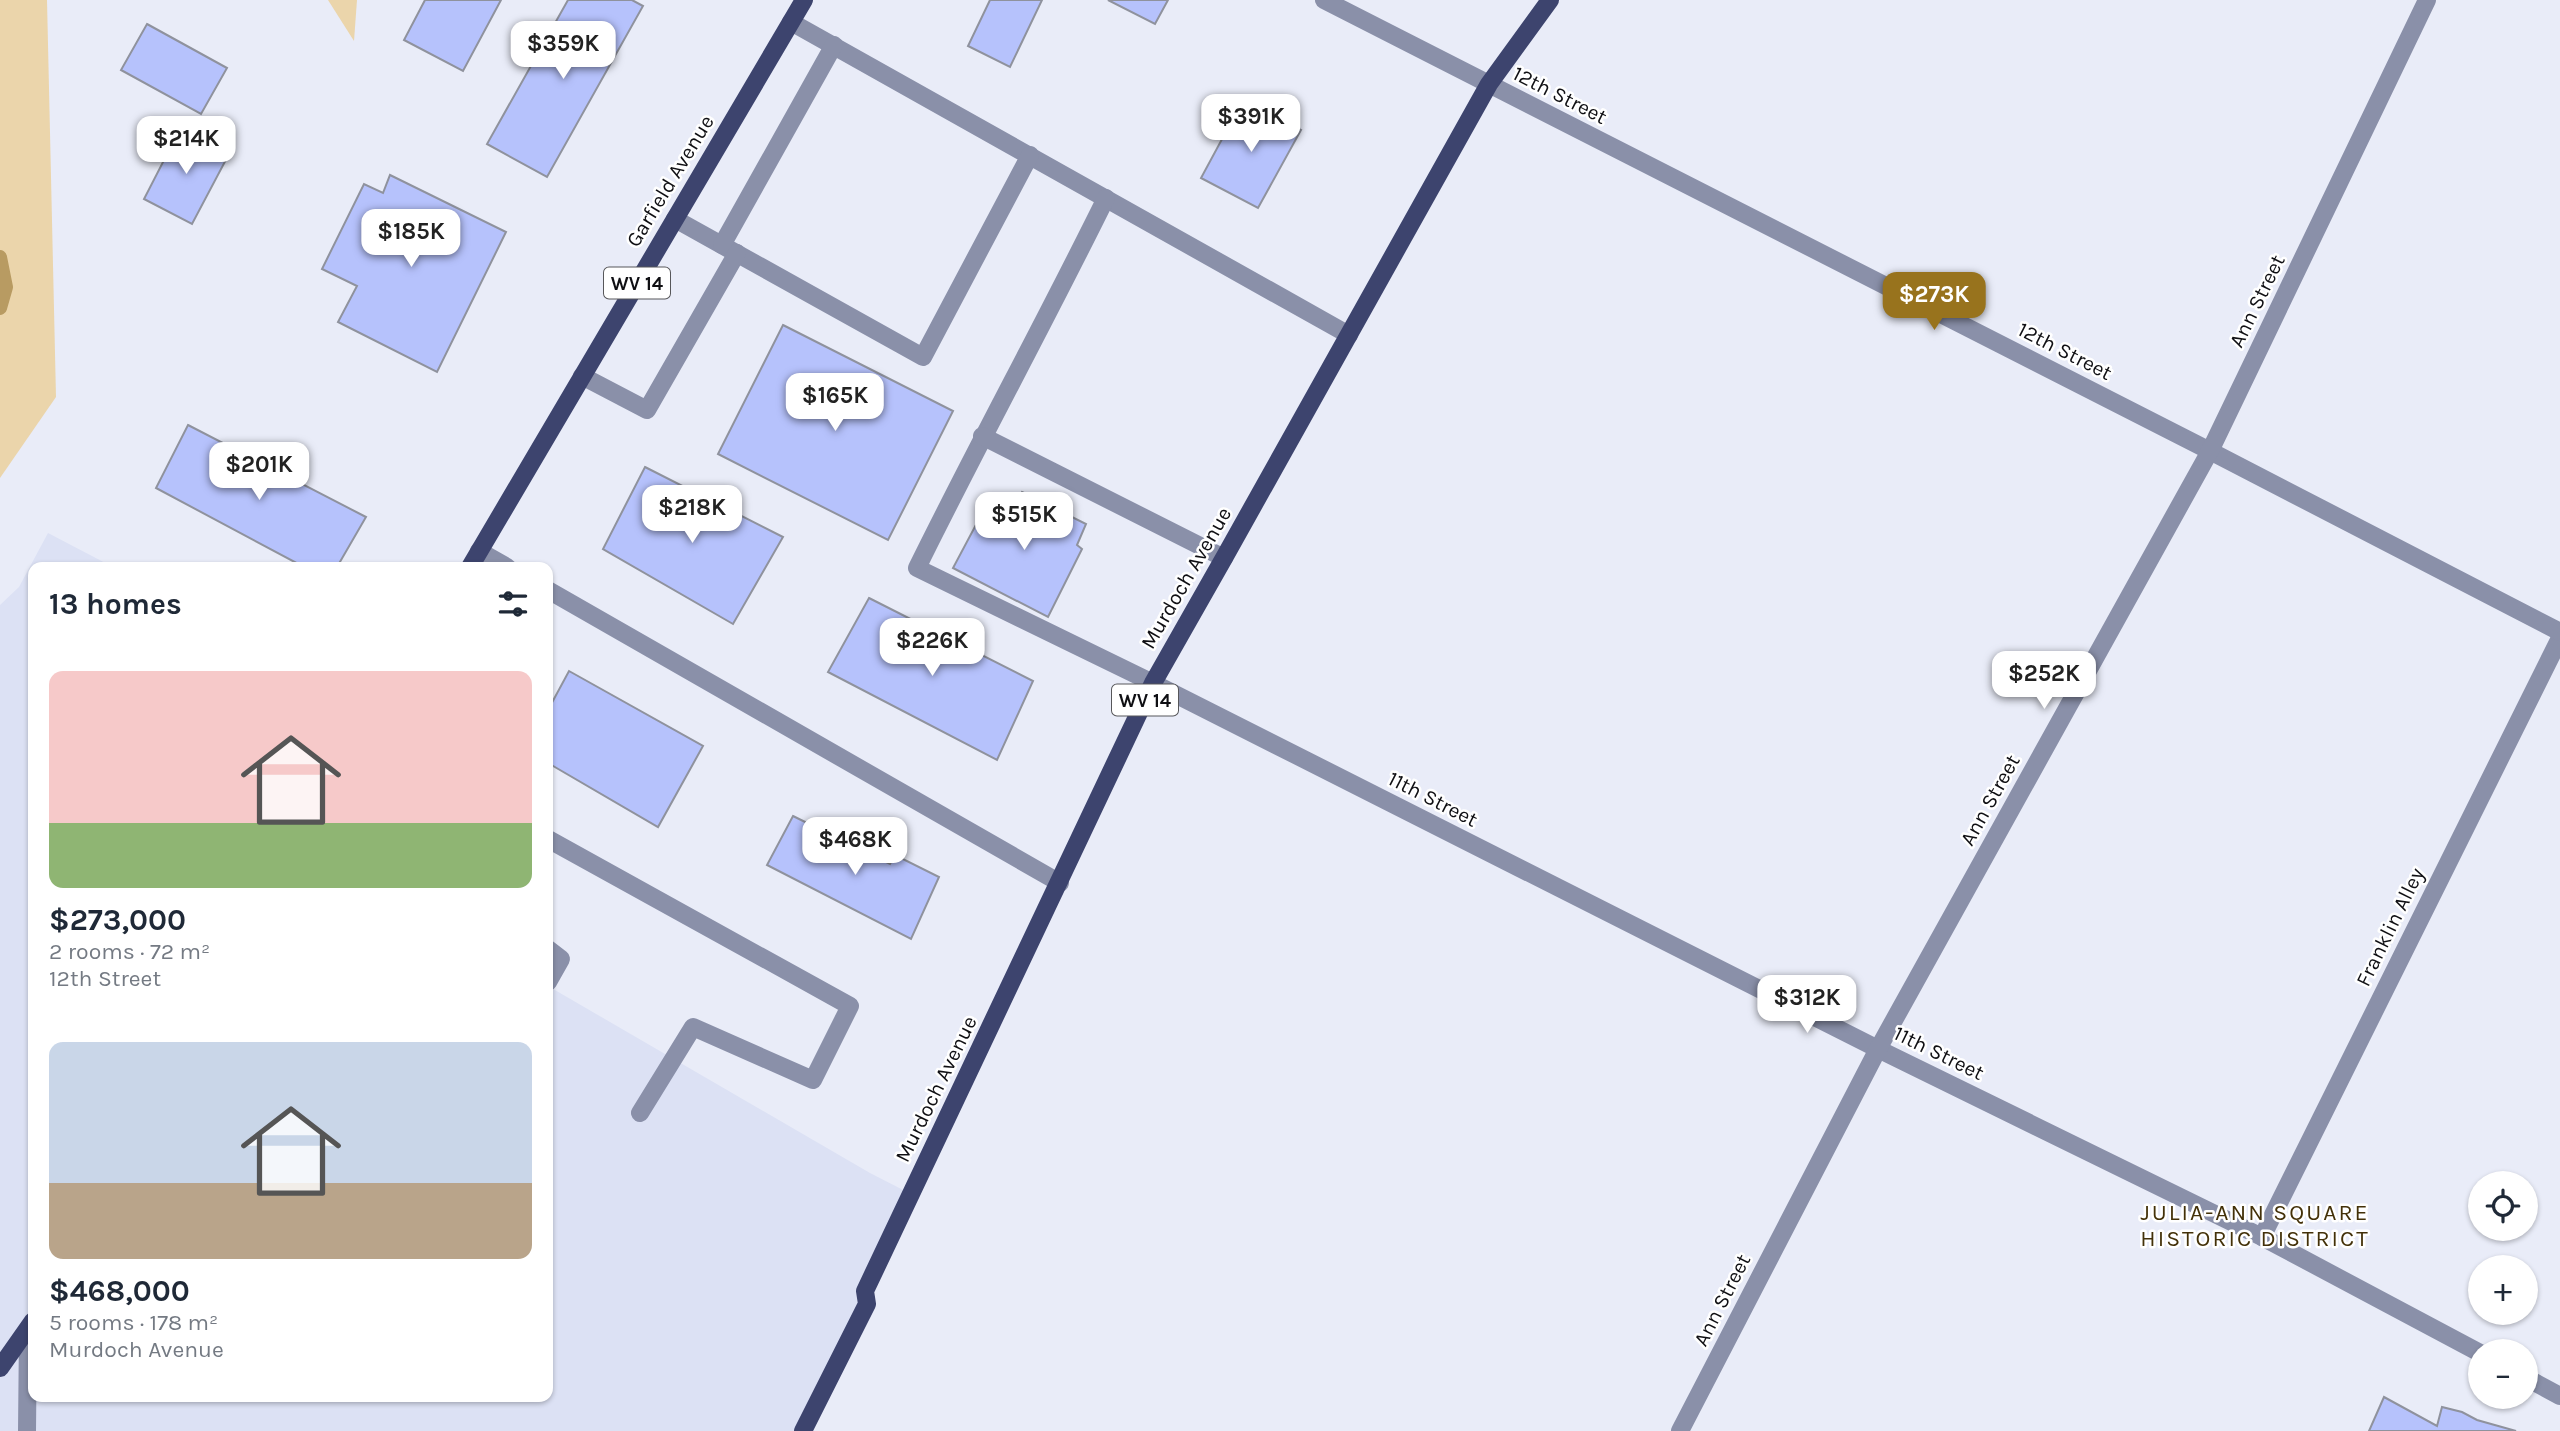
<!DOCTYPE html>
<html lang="en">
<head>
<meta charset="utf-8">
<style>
	body { margin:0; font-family:Karla,sans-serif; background:#f2f2f3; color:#1f2937; height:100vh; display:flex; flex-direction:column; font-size:26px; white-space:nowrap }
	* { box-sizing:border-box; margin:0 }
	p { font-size:23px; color:#747a83 }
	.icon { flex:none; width:38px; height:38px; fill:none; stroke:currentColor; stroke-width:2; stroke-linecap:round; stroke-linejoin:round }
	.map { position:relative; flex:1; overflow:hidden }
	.drawer { position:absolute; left:28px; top:562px; width:525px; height:840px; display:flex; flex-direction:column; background:#fff; border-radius:14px; box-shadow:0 2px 5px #0004 }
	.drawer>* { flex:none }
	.controls { position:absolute; left:2468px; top:1171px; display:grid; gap:14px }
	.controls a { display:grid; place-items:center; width:70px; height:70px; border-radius:50%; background:#fff; box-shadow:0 2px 5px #0004; font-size:35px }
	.price { position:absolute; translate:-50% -60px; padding:0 16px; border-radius:14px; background:#fff; color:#222; font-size:23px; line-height:46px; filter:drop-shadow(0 2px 4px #0008) }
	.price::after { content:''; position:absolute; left:50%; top:42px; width:21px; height:16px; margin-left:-10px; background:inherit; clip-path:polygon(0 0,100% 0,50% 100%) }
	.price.selected { background:#98731d; color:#fff }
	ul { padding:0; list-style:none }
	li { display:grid; align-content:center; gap:14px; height:371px; padding:0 21px }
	li span { display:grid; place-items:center; height:217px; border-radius:14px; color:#555 }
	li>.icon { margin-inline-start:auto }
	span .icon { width:126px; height:126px; fill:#fffc; stroke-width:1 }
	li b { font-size:30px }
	h2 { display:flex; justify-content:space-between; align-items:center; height:84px; padding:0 21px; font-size:30px }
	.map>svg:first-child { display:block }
	.built { fill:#dce1f4 }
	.green { fill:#ebd5ab }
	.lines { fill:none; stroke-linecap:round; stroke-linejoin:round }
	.stream { stroke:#b89b62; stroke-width:14 }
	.building { fill:#b6c2fc; stroke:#8f929d; stroke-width:2 }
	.service { stroke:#8a90a9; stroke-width:18 }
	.minor { stroke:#8a90a9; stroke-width:18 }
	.primary { stroke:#3d446e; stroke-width:18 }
	.labels { text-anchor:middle; stroke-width:5; stroke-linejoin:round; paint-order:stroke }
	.shield { fill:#fff; stroke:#57575a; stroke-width:2 }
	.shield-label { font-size:19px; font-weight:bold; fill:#0f0f13 }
	.street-label { font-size:21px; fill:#0f0f13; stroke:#fff }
	.neighbourhood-label { font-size:23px; letter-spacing:2px; fill:#433109; stroke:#fff }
</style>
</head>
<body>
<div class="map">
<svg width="2560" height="1431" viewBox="0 0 2560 1431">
	<rect width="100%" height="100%" fill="#e9ecf8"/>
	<!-- built -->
	<path class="built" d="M48 533 113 567H33V1396H548V986L870 1173 911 1194 803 1431H0V605L19 587Z"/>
	<!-- green -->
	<g class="green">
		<path d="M0 0H47L56 397 0 478Z"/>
		<path d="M328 0H357L354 41Z"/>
	</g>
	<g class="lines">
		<!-- stream -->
		<path class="stream" d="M0 257 6 287 0 308"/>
	</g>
	<!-- building -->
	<g class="building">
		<path d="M425 0H501L463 71 404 40Z"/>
		<path d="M568 0H632L643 6 547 177 487 144Z"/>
		<path d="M990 0H1042L1010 67 968 46Z"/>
		<path d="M1108 0H1168L1155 24Z"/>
		<path d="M147 24 227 68 201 114 121 70Z"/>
		<path d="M1242 102 1301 130 1258 208 1201 178Z"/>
		<path d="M180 129 229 154 192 224 144 199Z"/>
		<path d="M390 175 506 232 437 372 338 322 357 286 322 269 364 184 383 193Z"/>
		<path d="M783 325 953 411 888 540 718 454Z"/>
		<path d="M188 425 366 517 337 567H304L156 488Z"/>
		<path d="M645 467 783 537 733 624 603 549Z"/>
		<path d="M1022 492 1086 524 1077 545 1082 549 1048 617 953 568 987 504 1012 514Z"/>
		<path d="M869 598 1033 681 997 760 828 672Z"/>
		<path d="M569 671 703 746 658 827 548 763V710Z"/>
		<path d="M793 816 890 864 895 855 939 877 911 939 767 865Z"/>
		<path d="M2384 1397 2437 1426 2442 1407 2462 1412 2477 1420 2516 1431H2369Z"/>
	</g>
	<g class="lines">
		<!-- service -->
		<g class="service">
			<path d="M791 22 1349 335"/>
			<path d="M1106 198C1045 322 978 444 917 568L1153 683"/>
			<path d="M675 219 923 357 1030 155"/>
			<path d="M722 245 834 45"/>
			<path d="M582 376 647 410 737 253"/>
			<path d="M982 436 1224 558"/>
			<path d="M479 551 507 567"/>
			<path d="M548 590 1060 883"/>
			<path d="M548 839 850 1006 813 1080 693 1027 640 1113"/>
			<path d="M548 949 561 959 548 982"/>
			<path d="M2262 1237 2560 638"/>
			<path d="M27 1431 28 1330"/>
		</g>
		<!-- minor -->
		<g class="minor">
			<path d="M1324 0 2210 451 2560 632"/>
			<path d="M1153 683 1878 1049 2262 1237 2480 1353"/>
			<path d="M2525 1377 2560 1396"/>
			<path d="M1680 1431 1878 1049 2210 451 2427 0"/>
		</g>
		<!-- primary -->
		<g class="primary">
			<path d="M470 567 804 0"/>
			<path d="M0 1368 33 1321"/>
			<path d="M803 1431 867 1304 865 1291 1153 683 1224 558 1489 84 1550 0"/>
		</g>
	</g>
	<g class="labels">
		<!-- shield labels -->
		<g class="shield">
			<rect x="604" y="267.5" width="66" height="31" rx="5"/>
			<rect x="1112" y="684.5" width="66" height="31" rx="5"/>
		</g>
		<g class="shield-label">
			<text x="637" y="290">WV 14</text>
			<text x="1145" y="707">WV 14</text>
		</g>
		<!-- street labels -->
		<g class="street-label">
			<text transform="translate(1560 95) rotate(27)" y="7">12th Street</text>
			<text transform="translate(670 181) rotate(-59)" y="7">Garfield Avenue</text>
			<text transform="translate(2257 301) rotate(-64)" y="7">Ann Street</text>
			<text transform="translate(2065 351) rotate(27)" y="7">12th Street</text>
			<text transform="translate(1186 578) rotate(-60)" y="7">Murdoch Avenue</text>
			<text transform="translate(1433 799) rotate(27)" y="7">11th Street</text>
			<text transform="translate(1990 800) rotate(-61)" y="7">Ann Street</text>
			<text transform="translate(2390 927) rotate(-64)" y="7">Franklin Alley</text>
			<text transform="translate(1939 1053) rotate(26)" y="7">11th Street</text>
			<text transform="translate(936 1089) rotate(-64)" y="7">Murdoch Avenue</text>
			<text transform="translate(1722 1300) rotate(-63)" y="7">Ann Street</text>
		</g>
		<!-- neighbourhood labels -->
		<g class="neighbourhood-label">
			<text x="2255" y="1220">JULIA-ANN SQUARE<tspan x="2255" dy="26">HISTORIC DISTRICT</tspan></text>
		</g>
	</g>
</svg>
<div class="controls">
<a><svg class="icon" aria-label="locate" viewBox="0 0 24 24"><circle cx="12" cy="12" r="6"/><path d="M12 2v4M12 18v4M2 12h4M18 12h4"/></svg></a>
<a>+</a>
<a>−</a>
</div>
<b class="price" style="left:563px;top:81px">$359K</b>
<b class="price" style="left:1251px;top:154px">$391K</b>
<b class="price" style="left:186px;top:176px">$214K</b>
<b class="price" style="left:411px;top:269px">$185K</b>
<b class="price selected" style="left:1934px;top:332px">$273K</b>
<b class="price" style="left:835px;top:433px">$165K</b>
<b class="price" style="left:259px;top:502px">$201K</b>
<b class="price" style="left:692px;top:545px">$218K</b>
<b class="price" style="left:1024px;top:552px">$515K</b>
<b class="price" style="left:932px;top:678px">$226K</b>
<b class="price" style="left:2044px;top:711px">$252K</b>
<b class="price" style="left:855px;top:877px">$468K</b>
<b class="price" style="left:1807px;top:1035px">$312K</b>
<section class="drawer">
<h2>13 homes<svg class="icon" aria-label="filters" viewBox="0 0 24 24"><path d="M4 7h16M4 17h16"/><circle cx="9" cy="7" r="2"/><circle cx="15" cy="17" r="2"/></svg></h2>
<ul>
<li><span style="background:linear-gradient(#f6c9c9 70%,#8fb573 0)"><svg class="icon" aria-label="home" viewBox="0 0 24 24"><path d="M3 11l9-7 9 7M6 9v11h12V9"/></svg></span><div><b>$273,000</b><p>2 rooms · 72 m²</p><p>12th Street</p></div></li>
<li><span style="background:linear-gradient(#c9d6e8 65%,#b9a48a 0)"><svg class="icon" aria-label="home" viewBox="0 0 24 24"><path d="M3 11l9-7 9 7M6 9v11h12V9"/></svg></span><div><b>$468,000</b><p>5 rooms · 178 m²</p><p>Murdoch Avenue</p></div></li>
</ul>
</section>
</div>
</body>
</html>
